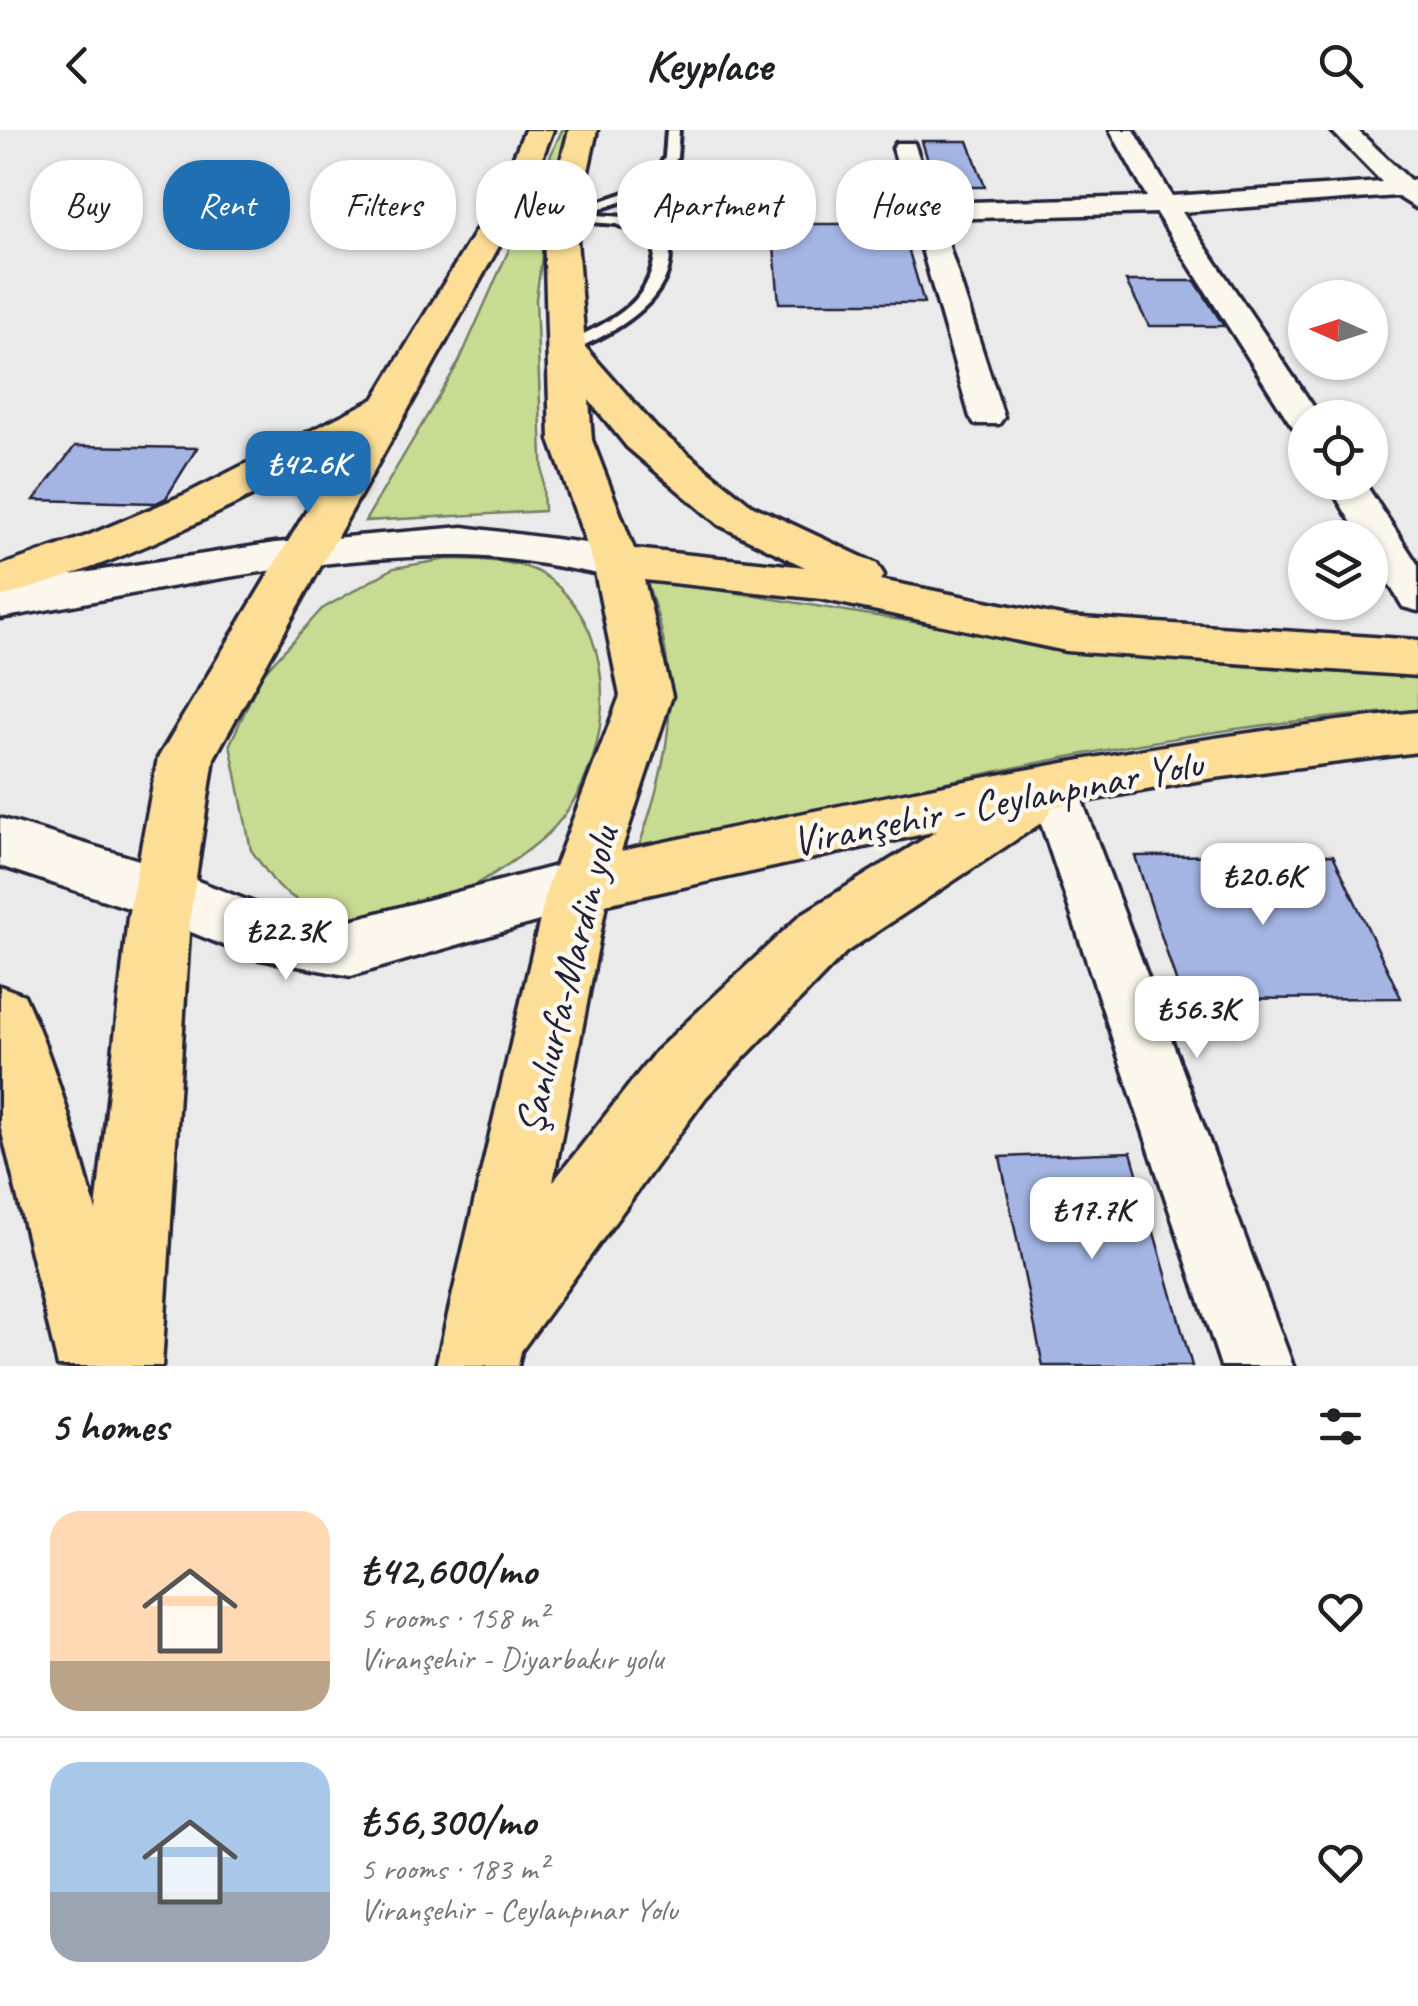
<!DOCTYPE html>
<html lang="en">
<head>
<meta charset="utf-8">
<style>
	body { margin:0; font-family:Caveat,sans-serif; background:#f2f2f2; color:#202124; height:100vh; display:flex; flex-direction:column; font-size:38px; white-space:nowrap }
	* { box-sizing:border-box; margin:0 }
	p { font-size:32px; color:#757577 }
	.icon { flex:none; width:55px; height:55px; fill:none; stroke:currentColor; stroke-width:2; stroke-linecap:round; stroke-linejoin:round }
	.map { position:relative; height:1236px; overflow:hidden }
	.side { display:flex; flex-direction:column; background:#fff; flex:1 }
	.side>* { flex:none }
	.hud { position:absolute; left:30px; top:30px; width:1360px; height:90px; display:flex; gap:20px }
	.needle { width:65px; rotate:273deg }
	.controls { position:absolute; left:1288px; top:150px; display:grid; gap:20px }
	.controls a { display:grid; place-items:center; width:100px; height:100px; border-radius:50%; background:#fff; box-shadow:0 2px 8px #0004; font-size:50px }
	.price { position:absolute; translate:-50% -85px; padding:0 22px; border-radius:20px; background:#fff; color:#222; font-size:32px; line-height:65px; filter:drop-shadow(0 2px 5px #0008) }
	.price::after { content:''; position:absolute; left:50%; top:60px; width:30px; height:22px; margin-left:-15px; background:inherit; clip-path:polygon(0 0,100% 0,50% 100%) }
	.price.on { background:#1f6fb2; color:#fff }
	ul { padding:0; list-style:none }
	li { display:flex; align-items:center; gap:30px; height:250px; padding:0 50px }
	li+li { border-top:2px solid #e0e0e0 }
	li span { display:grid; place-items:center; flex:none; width:280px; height:200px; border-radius:30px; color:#555 }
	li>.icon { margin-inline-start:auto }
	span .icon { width:120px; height:120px; fill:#fffc; stroke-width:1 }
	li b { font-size:42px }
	h2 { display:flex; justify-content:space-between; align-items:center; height:120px; padding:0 50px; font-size:42px }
	.pill { padding:0 35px; border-radius:40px; background:#fff; box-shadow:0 2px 8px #0004; font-size:35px; line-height:90px }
	.pill.on { background:#1f6fb2; color:#fff }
	header { display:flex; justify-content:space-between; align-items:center; height:130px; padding:0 50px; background:#fff; font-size:45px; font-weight:800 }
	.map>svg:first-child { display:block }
	.green { fill:#c7dc92; stroke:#747f66; stroke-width:2.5 }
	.building { fill:#a4b5e4; stroke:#22223b; stroke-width:2.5 }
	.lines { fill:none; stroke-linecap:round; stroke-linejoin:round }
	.service-casing { stroke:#22223b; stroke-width:8 }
	.minor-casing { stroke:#22223b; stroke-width:7 }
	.secondary-casing { stroke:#22223b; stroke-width:7 }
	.trunk-casing { stroke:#22223b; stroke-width:7 }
	.service { fill:#fbf7ec; fill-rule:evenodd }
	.minor { fill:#fbf7ec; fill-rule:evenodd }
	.secondary { fill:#fbf7ec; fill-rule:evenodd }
	.trunk { fill:#fdde96; fill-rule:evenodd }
	.labels { text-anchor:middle; stroke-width:9; stroke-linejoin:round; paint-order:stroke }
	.street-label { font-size:42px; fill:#22223b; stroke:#fbf7ec }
</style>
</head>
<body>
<header><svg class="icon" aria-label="back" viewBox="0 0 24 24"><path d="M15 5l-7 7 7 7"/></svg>Keyplace<svg class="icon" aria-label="search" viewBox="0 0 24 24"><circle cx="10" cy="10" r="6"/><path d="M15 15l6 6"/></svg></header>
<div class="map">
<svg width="1418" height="1236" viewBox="0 0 1418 1236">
	<rect width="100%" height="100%" fill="#eaeaea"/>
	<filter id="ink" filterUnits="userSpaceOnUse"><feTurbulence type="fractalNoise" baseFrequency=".01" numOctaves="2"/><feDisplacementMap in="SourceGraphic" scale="20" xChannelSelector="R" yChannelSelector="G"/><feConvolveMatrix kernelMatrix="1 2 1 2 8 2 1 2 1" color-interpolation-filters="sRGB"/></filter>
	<g filter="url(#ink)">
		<!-- green -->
		<g class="green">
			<path d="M562 0H576L549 75 536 169 544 381 365 391 459 232Z"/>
			<path d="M448 429C477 430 520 429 545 446 631 506 613 654 536 714 511 734 454 771 424 779 393 787 357 786 325 790L277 756 251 720 230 614 261 546 322 479 394 438Z"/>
			<path d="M645 448C900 488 1159 542 1418 545V580C1153 597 895 664 637 722 672 621 685 552 645 448Z"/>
		</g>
		<!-- building -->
		<g class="building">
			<path d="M922 11H968L985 57H936Z"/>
			<path d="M772 94H852L853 104H904L924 173H779Z"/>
			<path d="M1126 151H1195L1224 196H1149Z"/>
			<path d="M75 316 197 318 166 368 156 373 34 370Z"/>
			<path d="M1333 725 1401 868 1182 869 1135 726Z"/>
			<path d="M1131 1022 1192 1236H1043L1000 1027Z"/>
		</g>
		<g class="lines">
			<defs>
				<path id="service" d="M667 0H679L677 27 660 59 584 84 624 87 668 107C680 157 636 189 597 209 585 214 574 223 561 221V215C612 190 654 176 656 112L617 94 563 90 557 86 651 54 665 27Z"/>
				<g id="minor">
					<path d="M1110 0H1134L1172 66 1382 52 1331 0H1357L1410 50 1418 49 1416 78 1397 66 1182 82 1321 288H1305V300L1293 297 1288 290 1156 83 940 89 1004 287 999 294H975L970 287 893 18 896 13H914L935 73 1147 67Z"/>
					<path d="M1327 352H1364L1418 435V481L1403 477 1370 423V408H1361Z"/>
					<path d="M1053 638 1070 644 1077 657 1293 1236H1221L1029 657 1036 644Z"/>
				</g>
				<g id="secondary">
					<path d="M463 397 616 417 633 422 639 432 633 442 616 447C566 438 515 427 464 426 309 424 152 462 0 488V456L275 413Z"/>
					<path d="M0 688 162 737 259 775 351 790 579 730 601 737 610 755 601 773 351 846 255 828 144 783 0 736Z"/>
				</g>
				<g id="trunk">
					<path d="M525 0H553L528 64 214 628 190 787 162 1236H58L0 994V856L24 865C56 934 75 1007 96 1081L128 787 158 628 345 317C235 376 121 435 0 467V436L87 406 186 364 374 269 498 64Z"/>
					<path d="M569 0H597L576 96 585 217 657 299 751 375 877 434 884 445 880 450 1066 487 1418 510V546L1066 521 821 469 644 450 672 566 621 721C886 666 1149 610 1418 582V622L1207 649 1052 677 1044 691 846 822 706 967 521 1221 518 1236H436L548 755 620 566 593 432 550 310 544 96ZM589 270 627 317 719 395 805 437 634 419 592 310ZM937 701 802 784 656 921 553 1052 606 774Z"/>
				</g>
			</defs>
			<!-- service casing -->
			<use href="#service" class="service-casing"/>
			<!-- minor casing -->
			<use href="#minor" class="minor-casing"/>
			<!-- secondary casing -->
			<use href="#secondary" class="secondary-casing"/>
			<!-- trunk casing -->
			<use href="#trunk" class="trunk-casing"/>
			<!-- service -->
			<use href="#service" class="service"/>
			<!-- minor -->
			<use href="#minor" class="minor"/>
			<!-- secondary -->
			<use href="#secondary" class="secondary"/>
			<!-- trunk -->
			<use href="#trunk" class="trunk"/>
		</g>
	</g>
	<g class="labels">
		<!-- street labels -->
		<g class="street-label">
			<text transform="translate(997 671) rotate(-11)" y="15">Viranşehir - Ceylanpınar Yolu</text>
			<text transform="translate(565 850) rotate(-76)" y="15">Şanlıurfa-Mardin yolu</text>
		</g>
	</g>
</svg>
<div class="controls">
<a><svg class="needle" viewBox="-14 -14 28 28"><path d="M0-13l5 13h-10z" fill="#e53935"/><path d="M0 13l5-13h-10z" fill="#757577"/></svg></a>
<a><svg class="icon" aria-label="locate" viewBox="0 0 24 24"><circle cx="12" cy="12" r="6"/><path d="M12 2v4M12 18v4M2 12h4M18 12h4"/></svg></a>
<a><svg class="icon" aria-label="layers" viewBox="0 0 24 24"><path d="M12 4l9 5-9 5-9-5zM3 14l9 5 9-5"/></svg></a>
</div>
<b class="price on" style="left:308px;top:386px">₺42.6K</b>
<b class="price" style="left:1263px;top:798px">₺20.6K</b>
<b class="price" style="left:286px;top:853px">₺22.3K</b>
<b class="price" style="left:1197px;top:931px">₺56.3K</b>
<b class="price" style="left:1092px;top:1132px">₺17.7K</b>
<div class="hud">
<a class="pill">Buy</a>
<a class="pill on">Rent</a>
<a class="pill">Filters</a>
<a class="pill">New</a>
<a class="pill">Apartment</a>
<a class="pill">House</a>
</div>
</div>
<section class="side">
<h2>5 homes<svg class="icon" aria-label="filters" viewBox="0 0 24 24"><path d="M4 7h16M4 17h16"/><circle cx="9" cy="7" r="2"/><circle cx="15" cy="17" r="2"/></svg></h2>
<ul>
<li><span style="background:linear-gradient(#ffd9b3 75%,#b9a48a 0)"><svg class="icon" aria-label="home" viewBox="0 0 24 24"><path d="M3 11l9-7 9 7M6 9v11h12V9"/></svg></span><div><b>₺42,600/mo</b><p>5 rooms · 158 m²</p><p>Viranşehir - Diyarbakır yolu</p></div><svg class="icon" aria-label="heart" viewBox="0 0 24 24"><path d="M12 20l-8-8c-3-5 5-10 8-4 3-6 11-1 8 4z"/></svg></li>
<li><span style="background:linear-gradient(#a9c7e8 65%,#9aa5b1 0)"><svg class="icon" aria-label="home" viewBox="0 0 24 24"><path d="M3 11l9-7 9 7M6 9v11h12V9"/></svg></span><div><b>₺56,300/mo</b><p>5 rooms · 183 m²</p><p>Viranşehir - Ceylanpınar Yolu</p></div><svg class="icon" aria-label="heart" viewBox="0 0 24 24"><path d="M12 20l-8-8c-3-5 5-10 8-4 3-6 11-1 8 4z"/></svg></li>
</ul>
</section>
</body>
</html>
